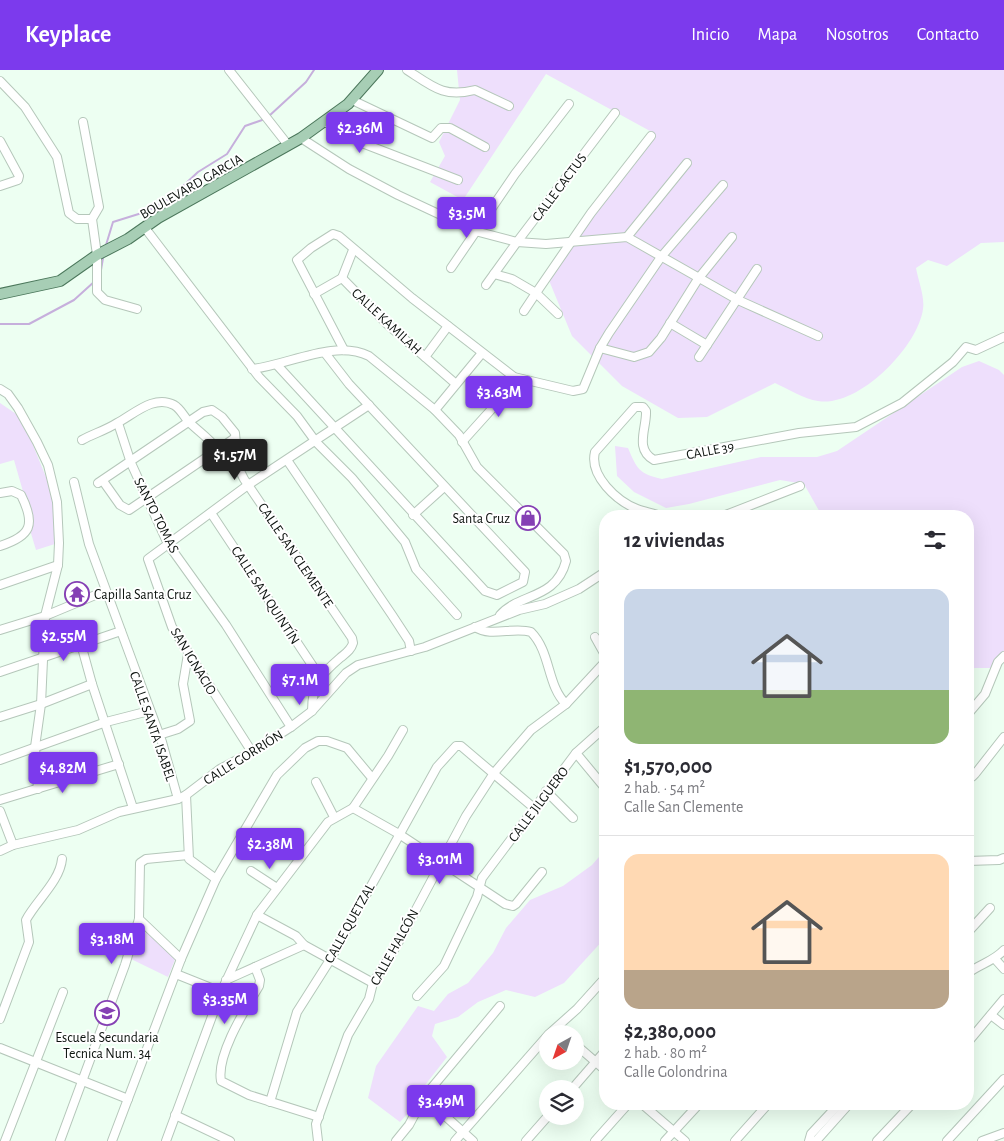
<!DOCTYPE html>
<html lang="es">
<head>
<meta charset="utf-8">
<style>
	body { margin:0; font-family:"Alegreya Sans",sans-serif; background:#f2f2f3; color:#2b2b33; height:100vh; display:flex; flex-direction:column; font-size:19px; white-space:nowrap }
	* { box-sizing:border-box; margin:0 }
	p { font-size:16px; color:#7c7c81 }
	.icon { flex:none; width:28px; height:28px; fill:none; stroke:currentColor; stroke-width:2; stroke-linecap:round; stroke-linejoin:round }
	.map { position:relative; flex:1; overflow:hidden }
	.details { position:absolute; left:599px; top:440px; width:375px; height:600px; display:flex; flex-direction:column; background:#fff; border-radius:20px; box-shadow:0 5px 20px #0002 }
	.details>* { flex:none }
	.needle { width:32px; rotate:220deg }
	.buttons { position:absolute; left:539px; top:955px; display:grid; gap:10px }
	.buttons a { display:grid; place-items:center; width:45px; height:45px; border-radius:50%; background:#fff; box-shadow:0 5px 20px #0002; font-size:25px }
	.price { position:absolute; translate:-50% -42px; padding:0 11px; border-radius:5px; background:#7c3aed; color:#fff; font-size:16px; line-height:32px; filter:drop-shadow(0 1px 2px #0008) }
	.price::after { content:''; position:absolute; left:50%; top:30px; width:15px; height:11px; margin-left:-8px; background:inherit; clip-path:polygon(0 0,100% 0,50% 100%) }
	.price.current { background:#222; color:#fff }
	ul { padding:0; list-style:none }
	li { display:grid; align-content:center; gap:10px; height:265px; padding:0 25px }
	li+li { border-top:1px solid #e1e1e2 }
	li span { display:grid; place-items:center; height:155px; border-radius:15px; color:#555 }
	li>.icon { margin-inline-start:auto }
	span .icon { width:90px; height:90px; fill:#fffc; stroke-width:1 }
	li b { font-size:21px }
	h2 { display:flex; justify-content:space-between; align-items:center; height:60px; padding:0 25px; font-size:21px }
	header { display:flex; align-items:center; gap:30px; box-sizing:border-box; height:70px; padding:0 25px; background:#7c3aed; color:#fff }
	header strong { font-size:24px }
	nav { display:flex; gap:28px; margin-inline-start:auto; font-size:18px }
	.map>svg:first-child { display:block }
	.green { fill:#eedffc }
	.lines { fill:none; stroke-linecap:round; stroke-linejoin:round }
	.stream { stroke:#c6afdc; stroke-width:2 }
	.minor-casing { stroke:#b5c7ba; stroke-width:10 }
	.major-casing { stroke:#4b775b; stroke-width:12 }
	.minor { stroke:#fff; stroke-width:8 }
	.major { stroke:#a7ceb5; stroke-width:10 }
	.labels { text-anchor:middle; stroke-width:4; stroke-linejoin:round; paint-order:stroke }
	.street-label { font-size:14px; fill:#0d130f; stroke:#fff }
	.poi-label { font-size:14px; fill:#0d130f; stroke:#fff; text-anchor:end }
</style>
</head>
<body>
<header>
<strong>Keyplace</strong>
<nav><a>Inicio</a><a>Mapa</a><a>Nosotros</a><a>Contacto</a></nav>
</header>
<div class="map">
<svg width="1004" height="1071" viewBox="0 0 1004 1071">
	<rect width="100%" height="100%" fill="#edfff2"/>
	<!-- green -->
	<g class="green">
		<path d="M457 0H1004V172L981 173 947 196 928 190 916 198C918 210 925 227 923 239 918 277 858 338 818 331 804 329 788 319 775 313L707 347 678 348 622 316 572 266 548 208 559 188 650 61 546 4 463 130 430 112 445 86 439 72 460 30Z"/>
		<path d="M979 291 999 300 1004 305V586L995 598H968V446H822L804 414 780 410 689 434 666 438 634 422 617 406 615 376 628 378C637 399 639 404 662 409L761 387H817L837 381 962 297Z"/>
		<path d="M0 333 22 348 52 422 58 473 36 480 30 460 32 453 14 390 0 394Z"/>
		<path d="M605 780V868L564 913 535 927 506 920 478 932 458 947 435 954 432 966 447 987 422 1019 423 1027 400 1052 368 1028 376 996 418 936 434 941 448 924 468 913 493 883 506 858 530 830 563 816 592 795Z"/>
		<path d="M146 862 176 887 168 907 131 889Z"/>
	</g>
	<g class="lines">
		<!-- stream -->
		<g class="stream">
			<path d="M269 46 306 12 314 0"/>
			<path d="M106 175 113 152 145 142 169 129 198 102 227 84 245 56 265 49"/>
			<path d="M101 200 103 188"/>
			<path d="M0 254H29L74 230 95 211"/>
		</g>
		<defs>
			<g id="minor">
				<path d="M229 0 288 75"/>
				<path d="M407 0C433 17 444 28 475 20L509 36"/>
				<path d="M0 11 25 37 57 87 69 143 77 149H92"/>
				<path d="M352 30 432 68 441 58H450L485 77"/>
				<path d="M83 52 99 137 92 149 97 185V222L105 230 137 239"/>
				<path d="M325 52 362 73 458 110"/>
				<path d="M301 68 349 99 398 125 475 161 517 172 546 174 627 167 738 230 818 266"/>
				<path d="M0 71 19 106 18 110 0 116"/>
				<path d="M145 158 259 307 297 346 316 372 352 408 405 472 416 499 457 545"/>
				<path d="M627 167 687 93"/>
				<path d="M451 198 515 104 569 34"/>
				<path d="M494 204 512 209 536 223 524 241"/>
				<path d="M342 208 387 254 456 314"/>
				<path d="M342 208 353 180"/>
				<path d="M486 215 517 172 615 43"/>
				<path d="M314 224 342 208"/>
				<path d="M558 244 536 223 591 143 651 66"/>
				<path d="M670 253 707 275"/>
				<path d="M600 278 634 287 649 282 661 268 698 209 732 167"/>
				<path d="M344 280 297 190 311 178 333 164 339 166 412 228 514 307 573 321 583 319 600 278 609 263 661 187 723 115"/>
				<path d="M425 287 448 256"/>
				<path d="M699 287 757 199"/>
				<path d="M277 295 485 521 497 525 523 512 525 502 349 314 325 283"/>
				<path d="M252 299C289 295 334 269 369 286L435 340 459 365 477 397 564 484 566 491C556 530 519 523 500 545"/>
				<path d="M0 319 8 324 18 338 37 372 48 395 57 432 59 473 58 495 45 546 41 634 35 677 38 719"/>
				<path d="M435 340 482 283"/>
				<path d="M118 353 131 393 168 474 226 555 291 657"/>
				<path d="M82 370C93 364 106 360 117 353 133 345 154 324 174 335 181 339 184 347 189 352 199 362 209 368 217 379"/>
				<path d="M462 372 498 332 514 307"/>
				<path d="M287 390 392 545 409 571 411 581"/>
				<path d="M103 411 120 435 129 440 235 368"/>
				<path d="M74 412 89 474 162 672 178 729"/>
				<path d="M98 413 203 342 212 340 222 347 235 363 238 397 244 409 352 568 353 573C351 580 346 583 340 588 320 605 312 614 312 641"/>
				<path d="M0 423 12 421 21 425C36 455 31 466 0 476"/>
				<path d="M211 443 320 607"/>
				<path d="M413 445 444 417"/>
				<path d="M660 446C653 443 645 442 637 439 617 431 589 406 595 382L635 337H643L646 341C647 358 634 379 654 390L799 363 856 357 902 333 953 292 966 277 976 280 1004 267"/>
				<path d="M723 446 800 416"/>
				<path d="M0 515 58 495"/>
				<path d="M475 557C492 568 513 556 531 562 551 582 547 616 566 634"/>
				<path d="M0 560 45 546 105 521"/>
				<path d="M595 567 605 585"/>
				<path d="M81 574 92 614 133 738"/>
				<path d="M0 602 121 561"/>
				<path d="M968 644 985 624 998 592 1004 586"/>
				<path d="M0 647 41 634 92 614"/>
				<path d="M159 665 178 659 190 651 183 614 188 584"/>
				<path d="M252 682 172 557 148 489 248 415 369 335"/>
				<path d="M576 683 605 718"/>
				<path d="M0 690 106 652 149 641"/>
				<path d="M968 706 972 707 975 704 1004 667"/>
				<path d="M316 712 334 747"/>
				<path d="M546 721 573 748"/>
				<path d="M186 725 189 789 216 809"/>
				<path d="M0 730 119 694"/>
				<path d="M353 738 399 764 505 834 513 836 516 834 542 802"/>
				<path d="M0 741 13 775"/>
				<path d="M0 781 13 775 78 760 119 742 178 729 186 725 220 699 252 682 291 657 312 641 346 603 358 595 425 577 519 540 545 534 579 519 605 502"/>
				<path d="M968 791 999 790 1004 788"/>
				<path d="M251 801 277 818"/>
				<path d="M257 845 296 866 304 875 373 913"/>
				<path d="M139 849 181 889"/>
				<path d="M968 862 990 838"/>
				<path d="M995 889 1004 899"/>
				<path d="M255 897 260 910 259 916C246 938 216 985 221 1011L249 1025 319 1047"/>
				<path d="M968 903C980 894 994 891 1004 880"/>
				<path d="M176 904 221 922"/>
				<path d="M226 910 304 875"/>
				<path d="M417 926 444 896 477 827 482 808 576 683 605 657"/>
				<path d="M991 945 1004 955"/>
				<path d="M0 949 29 872 26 850C36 831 60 811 62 789"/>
				<path d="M549 964 577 939 605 908"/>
				<path d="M968 972 1004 929"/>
				<path d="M575 974 605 1000"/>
				<path d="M0 978 128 1029"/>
				<path d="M572 1019 605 981"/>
				<path d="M424 1027 473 1071"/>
				<path d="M270 1032 297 942 330 890 437 697 456 676H461L534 738"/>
				<path d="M642 1034 685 1071"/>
				<path d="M175 1045 230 1071"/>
				<path d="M5 1071 63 922"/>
				<path d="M60 1071 125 895 139 849 140 793 146 789 188 785"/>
				<path d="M112 1071 181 889 216 809 277 705 305 678 318 671H327L347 678 372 708"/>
				<path d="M166 1071 221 922 257 845 328 752 353 738 388 686 403 660"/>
				<path d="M318 1071 316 1054 348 965 369 929 373 913 397 875 466 746 494 703 531 660 566 634 605 592"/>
				<path d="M396 1071 409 1055 424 1027 500 936"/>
				<path d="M455 1071 548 965"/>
				<path d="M526 1071 548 1046"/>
				<path d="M595 1071 628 1034"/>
				<path d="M665 1071 699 1034"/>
				<path d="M735 1071 768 1034"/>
				<path d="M809 1071 811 1064 839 1034"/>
				<path d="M816 1071 849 1034"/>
				<path d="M877 1071 912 1034"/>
				<path d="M947 1071 1004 1009"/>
				<path d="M982 1071 1004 1063"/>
			</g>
			<path id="major" d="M0 224 60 211 97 185 128 169 158 148 301 68 348 34 378 0"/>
		</defs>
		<!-- minor casing -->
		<use href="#minor" class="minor-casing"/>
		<!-- major casing -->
		<use href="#major" class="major-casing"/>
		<!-- minor -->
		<use href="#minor" class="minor"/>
		<!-- major -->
		<use href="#major" class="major"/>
	</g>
	<!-- icons -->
	<defs>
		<symbol id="shop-ring" viewBox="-11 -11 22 22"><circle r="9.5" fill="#fff" stroke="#8540b4" stroke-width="1.5"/><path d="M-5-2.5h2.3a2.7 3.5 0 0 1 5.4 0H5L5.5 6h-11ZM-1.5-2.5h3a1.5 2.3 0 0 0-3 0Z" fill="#8540b4"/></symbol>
		<symbol id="temple-ring" viewBox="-11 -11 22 22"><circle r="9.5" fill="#fff" stroke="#8540b4" stroke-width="1.5"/><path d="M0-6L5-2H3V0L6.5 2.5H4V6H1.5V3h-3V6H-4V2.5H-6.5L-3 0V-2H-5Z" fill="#8540b4"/></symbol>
		<symbol id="school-ring" viewBox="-11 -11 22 22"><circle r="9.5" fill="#fff" stroke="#8540b4" stroke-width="1.5"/><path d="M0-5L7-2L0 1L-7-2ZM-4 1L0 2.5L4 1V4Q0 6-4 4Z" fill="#8540b4"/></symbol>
	</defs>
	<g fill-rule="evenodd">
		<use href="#shop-ring" x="514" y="434" width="28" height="28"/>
		<use href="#temple-ring" x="63" y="510" width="28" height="28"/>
		<use href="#school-ring" x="93" y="929" width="28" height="28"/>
	</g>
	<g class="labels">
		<!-- street labels -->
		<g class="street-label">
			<text transform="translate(191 116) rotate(-30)" y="5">BOULEVARD GARCIA</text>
			<text transform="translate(559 117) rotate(-53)" y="5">CALLE CACTUS</text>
			<text transform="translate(387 251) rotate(43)" y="5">CALLE KAMILAH</text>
			<text transform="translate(710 380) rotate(-11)" y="5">CALLE 39</text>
			<text transform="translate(157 445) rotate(63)" y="5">SANTO TOMAS</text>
			<text transform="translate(296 485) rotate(56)" y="5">CALLE SAN CLEMENTE</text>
			<text transform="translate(266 525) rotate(57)" y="5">CALLE SAN QUINTÍN</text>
			<text transform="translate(194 591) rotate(59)" y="5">SAN IGNACIO</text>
			<text transform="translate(153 656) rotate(71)" y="5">CALLE SANTA ISABEL</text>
			<text transform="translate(243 687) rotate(-32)" y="5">CALLE GORRIÓN</text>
			<text transform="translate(538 734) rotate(-53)" y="5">CALLE JILGUERO</text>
			<text transform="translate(349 853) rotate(-61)" y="5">CALLE QUETZAL</text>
			<text transform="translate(394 877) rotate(-61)" y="5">CALLE HALCÓN</text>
		</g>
		<!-- poi labels -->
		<g class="poi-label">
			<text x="510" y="453">Santa Cruz</text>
			<text x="94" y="529" text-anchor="start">Capilla Santa Cruz</text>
			<text x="107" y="972" text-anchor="middle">Escuela Secundaria<tspan x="107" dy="16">Tecnica Num. 34</tspan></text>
		</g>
	</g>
</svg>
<div class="buttons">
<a><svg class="needle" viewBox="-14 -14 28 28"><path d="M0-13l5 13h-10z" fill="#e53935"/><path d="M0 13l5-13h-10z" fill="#7c7c81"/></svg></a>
<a><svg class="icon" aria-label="layers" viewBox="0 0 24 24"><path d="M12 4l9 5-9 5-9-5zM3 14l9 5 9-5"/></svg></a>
</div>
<b class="price" style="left:360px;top:84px">$2.36M</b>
<b class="price" style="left:467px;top:169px">$3.5M</b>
<b class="price" style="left:499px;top:348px">$3.63M</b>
<b class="price current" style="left:235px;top:411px">$1.57M</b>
<b class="price" style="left:64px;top:592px">$2.55M</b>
<b class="price" style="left:300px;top:636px">$7.1M</b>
<b class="price" style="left:63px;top:724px">$4.82M</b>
<b class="price" style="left:270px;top:800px">$2.38M</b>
<b class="price" style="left:440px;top:815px">$3.01M</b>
<b class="price" style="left:112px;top:895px">$3.18M</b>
<b class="price" style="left:225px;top:955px">$3.35M</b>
<b class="price" style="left:441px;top:1057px">$3.49M</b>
<section class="details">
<h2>12 viviendas<svg class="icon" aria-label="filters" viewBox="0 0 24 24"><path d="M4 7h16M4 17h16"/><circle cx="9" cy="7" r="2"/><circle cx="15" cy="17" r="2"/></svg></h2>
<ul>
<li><span style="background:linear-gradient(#c9d6e8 65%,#8fb573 0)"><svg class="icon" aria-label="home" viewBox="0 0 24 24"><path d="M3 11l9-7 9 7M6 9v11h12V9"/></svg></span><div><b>$1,570,000</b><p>2 hab. · 54 m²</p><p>Calle San Clemente</p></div></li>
<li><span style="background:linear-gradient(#ffd9b3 75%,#b9a48a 0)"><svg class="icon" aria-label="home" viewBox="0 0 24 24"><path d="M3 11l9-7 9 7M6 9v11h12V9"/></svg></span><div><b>$2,380,000</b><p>2 hab. · 80 m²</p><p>Calle Golondrina</p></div></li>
</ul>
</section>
</div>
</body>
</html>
